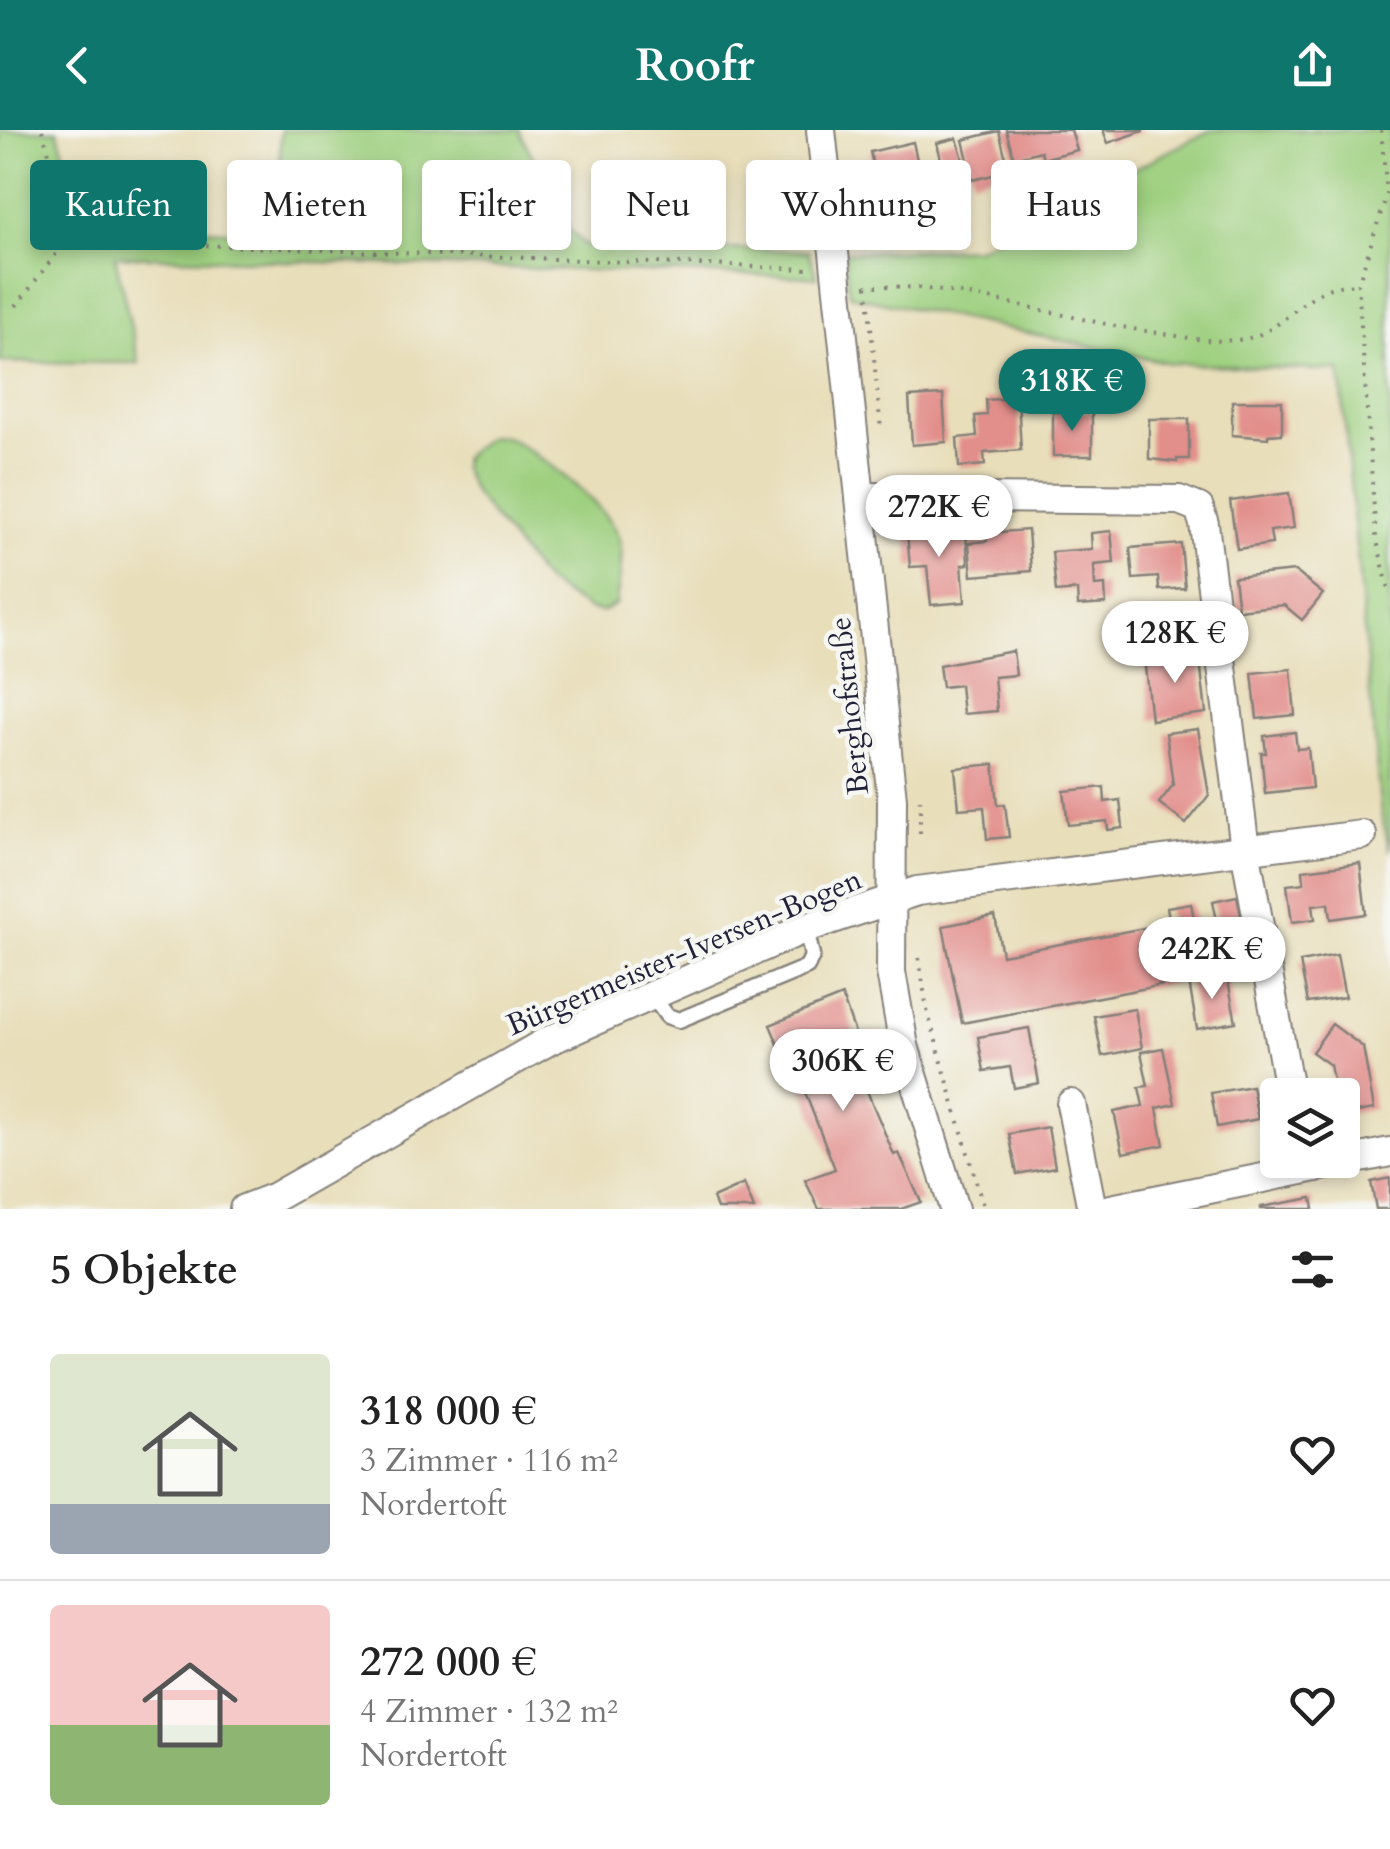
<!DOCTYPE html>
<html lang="de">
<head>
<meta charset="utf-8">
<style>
	body { margin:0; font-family:Cardo,serif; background:#f2f2f2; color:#222; height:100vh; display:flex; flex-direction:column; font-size:38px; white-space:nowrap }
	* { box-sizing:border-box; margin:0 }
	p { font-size:32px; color:#767676 }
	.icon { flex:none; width:55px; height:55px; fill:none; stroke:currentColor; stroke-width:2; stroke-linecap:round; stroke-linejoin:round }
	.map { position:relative; height:1079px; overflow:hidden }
	.sheet { display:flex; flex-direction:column; background:#fff; flex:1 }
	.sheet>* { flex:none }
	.banner { position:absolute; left:30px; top:30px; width:1330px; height:90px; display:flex; gap:20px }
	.fabs { position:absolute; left:1260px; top:948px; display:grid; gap:20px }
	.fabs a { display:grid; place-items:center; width:100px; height:100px; border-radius:10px; background:#fff; box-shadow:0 5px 15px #0003; font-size:50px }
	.price { position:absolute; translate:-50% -85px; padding:0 22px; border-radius:35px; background:#fff; color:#222; font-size:32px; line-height:65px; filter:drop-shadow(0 2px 5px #0008) }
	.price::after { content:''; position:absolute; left:50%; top:60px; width:30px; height:22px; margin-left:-15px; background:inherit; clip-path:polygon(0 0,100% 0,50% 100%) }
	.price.active { background:#0f766e; color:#fff }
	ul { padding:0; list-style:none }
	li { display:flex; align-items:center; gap:30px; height:250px; padding:0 50px }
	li+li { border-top:2px solid #e0e0e0 }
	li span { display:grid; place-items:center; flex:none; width:280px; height:200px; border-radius:10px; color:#555 }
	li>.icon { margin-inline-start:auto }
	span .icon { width:120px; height:120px; fill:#fffc; stroke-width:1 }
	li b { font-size:42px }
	h2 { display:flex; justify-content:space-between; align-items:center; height:120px; padding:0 50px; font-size:42px }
	.chip { padding:0 35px; border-radius:10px; background:#fff; box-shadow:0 5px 15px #0003; font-size:35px; line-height:90px }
	.chip.active { background:#0f766e; color:#fff }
	header { display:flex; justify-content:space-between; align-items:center; height:130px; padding:0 50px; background:#0f766e; color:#fff; font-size:45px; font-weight:600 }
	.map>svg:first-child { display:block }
	.green { fill:#9dcf7e; stroke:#60785c; stroke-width:2.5 }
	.building { fill:#e28e8b }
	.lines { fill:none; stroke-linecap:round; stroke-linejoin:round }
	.lane-casing { stroke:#85807a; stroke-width:19 }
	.street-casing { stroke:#85807a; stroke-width:32 }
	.path { stroke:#85807a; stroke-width:4; stroke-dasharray:2.5 8; stroke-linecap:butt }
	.lane { stroke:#fff; stroke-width:14 }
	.street { stroke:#fff; stroke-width:28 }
	.labels { text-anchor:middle; stroke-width:9; stroke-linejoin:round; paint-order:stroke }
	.street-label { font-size:30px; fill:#22223b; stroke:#f6f6f2 }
</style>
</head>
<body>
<header><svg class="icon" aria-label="back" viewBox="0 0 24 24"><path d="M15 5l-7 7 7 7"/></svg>Roofr<svg class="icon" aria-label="share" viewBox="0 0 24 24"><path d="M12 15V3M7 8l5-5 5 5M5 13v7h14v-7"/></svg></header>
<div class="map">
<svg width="1390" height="1079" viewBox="0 0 1390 1079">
	<rect width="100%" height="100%" fill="#f6f6f2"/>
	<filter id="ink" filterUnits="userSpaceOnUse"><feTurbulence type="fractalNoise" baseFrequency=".01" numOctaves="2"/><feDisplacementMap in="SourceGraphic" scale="20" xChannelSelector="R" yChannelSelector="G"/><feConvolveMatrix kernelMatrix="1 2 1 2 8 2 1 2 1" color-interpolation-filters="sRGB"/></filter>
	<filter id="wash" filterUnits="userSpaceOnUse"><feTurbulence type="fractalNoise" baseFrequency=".0048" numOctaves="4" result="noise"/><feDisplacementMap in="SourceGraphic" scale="40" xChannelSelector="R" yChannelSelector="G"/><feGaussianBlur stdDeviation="2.25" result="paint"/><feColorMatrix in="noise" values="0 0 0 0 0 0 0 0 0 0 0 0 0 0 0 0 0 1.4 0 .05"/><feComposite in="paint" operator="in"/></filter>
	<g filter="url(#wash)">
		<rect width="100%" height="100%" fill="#e8deba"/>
		<!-- green -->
		<g class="green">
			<path d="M0 0H57L82 80 116 96 278 103 281 0H519L570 101 586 116 808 121 817 147 115 126 139 233 0 232Z"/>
			<path d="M1211 0H1390V721L1381 683 1340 241 1170 233 849 165 845 123 977 118Z"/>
			<path d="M504 306C536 321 618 381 621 418 623 436 618 456 616 474L602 482 588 479 545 452 473 362 462 337 463 327 488 307Z"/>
		</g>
		<g id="blocks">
			<!-- building -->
			<g class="building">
				<path d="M1006 0H1071L1077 20 1043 29 1041 21 1014 28Z"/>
				<path d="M1103 0H1143V1L1108 13Z"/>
				<path d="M999 1 1009 41 973 50 963 10Z"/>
				<path d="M957 8 965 37 944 42 937 13Z"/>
				<path d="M913 12 922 52 879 62 870 22Z"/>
				<path d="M943 265 946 312 912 315 909 267Z"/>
				<path d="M1018 268 1021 320 984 323 985 335 959 337 957 308 977 306 975 286 987 285 986 270Z"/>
				<path d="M1232 271H1282V304L1268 305V308L1232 305Z"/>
				<rect x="1053" y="282" width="39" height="44"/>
				<path d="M1149 289H1189V329H1177V332L1149 329Z"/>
				<path d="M1289 363 1294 398 1270 401 1272 414 1237 419 1230 371Z"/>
				<path d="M940 390 941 405 966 403 968 434 962 435 965 472 931 475 927 436 910 437 906 392Z"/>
				<path d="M1028 400 1031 441 972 446 969 413 987 411V403Z"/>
				<path d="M1111 401 1114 433 1094 435 1095 456 1105 455 1106 474 1078 476 1077 460 1056 462 1052 422 1092 419 1091 403Z"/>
				<path d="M1181 414 1185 458 1159 460 1158 447 1133 449 1130 418Z"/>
				<path d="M1295 441 1323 464 1302 490 1284 475 1238 480 1234 447Z"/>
				<path d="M1013 521 1016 545 994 547 997 581 963 584 960 555 942 557 939 535Z"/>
				<path d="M1199 522 1206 583 1151 590 1144 528Z"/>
				<path d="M1291 539 1295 585 1257 589 1252 543Z"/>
				<path d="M1198 599 1209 665 1186 694 1159 673 1173 655 1166 603Z"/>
				<path d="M1295 602 1297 619 1308 618 1312 658 1265 663 1261 623H1266L1264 606Z"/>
				<path d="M994 634 998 675 1005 674 1009 707 987 709 984 677 959 679 955 638Z"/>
				<path d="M1104 657 1105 672 1120 670 1123 698 1108 700 1107 691 1068 695 1064 661Z"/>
				<path d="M1360 733 1366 784 1331 789 1329 773 1313 775 1315 789 1292 792 1287 755 1304 753 1303 740Z"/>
				<path d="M1237 766 1250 831 1226 835 1213 771Z"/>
				<path d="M1191 773 1203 837 1182 842 1184 851 962 893 943 796 995 786 1002 825 1170 793 1167 777Z"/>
				<path d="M1337 825 1345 867 1308 873 1300 832Z"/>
				<path d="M1227 846 1236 892 1197 899 1189 852Z"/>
				<path d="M842 866 855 903 845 909 894 1025 899 1023 921 1072 901 1079H819L805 1050 835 1039 793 932 786 933 770 895Z"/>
				<path d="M1135 879 1142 918 1102 926 1094 886Z"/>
				<path d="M1332 894 1363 917 1374 979 1342 985V965H1336L1330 935 1312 922Z"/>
				<path d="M1029 898 1039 953 1014 958 1010 937 984 941 978 907Z"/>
				<path d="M1163 918 1175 974 1157 978 1164 1015 1123 1023 1114 982 1143 976 1139 957 1148 956 1141 922Z"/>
				<path d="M1252 956 1258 989 1217 997 1211 963Z"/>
				<path d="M1048 997 1055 1037 1017 1044 1009 1004Z"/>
				<path d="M1390 1048V1079H1376L1371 1052Z"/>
				<path d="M744 1054 754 1079H717L713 1068Z"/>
				<path d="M1312 1068 1314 1079H1261V1077Z"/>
			</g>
		</g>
	</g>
	<g filter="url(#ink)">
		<use href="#blocks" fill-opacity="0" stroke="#85807a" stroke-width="2.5"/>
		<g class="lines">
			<defs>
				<path id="lane" d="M652 865 667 886 679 890 807 837 812 826 806 798"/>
				<g id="street">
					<path d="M821 0 892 669 891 842 904 916 954 1079"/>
					<path d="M862 367 1179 370 1199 378 1204 394 1245 719 1290 965"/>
					<path d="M1071 974 1092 1079"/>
					<path d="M244 1079 275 1067 548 911 806 798 917 761 1362 705"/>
					<path d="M1111 1079 1390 1022"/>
				</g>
			</defs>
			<!-- lane casing -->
			<use href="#lane" class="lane-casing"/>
			<!-- street casing -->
			<use href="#street" class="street-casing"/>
			<!-- path -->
			<g class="path">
				<path d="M42 0 73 102 96 111 809 139"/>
				<path d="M1381 0 1387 64 1358 154 1376 407 1390 464"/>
				<path d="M865 156C963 154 1056 188 1152 202 1180 206 1208 213 1236 210 1279 207 1292 173 1328 159 1337 155 1348 155 1358 154"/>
				<path d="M867 156 881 300"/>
				<path d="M16 176 73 102"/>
				<path d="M920 703V668"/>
				<path d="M919 828 927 880 984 1079"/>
			</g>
			<!-- lane -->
			<use href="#lane" class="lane"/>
			<!-- street -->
			<use href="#street" class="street"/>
		</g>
	</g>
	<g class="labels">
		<!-- street labels -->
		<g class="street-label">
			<text transform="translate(849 576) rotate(-96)" y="10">Berghofstraße</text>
			<text transform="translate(684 822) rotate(-23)" y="10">Bürgermeister-Iversen-Bogen</text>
		</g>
	</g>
</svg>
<div class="fabs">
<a><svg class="icon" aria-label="layers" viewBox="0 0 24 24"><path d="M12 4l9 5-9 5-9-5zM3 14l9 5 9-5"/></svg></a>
</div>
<b class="price active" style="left:1072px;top:304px">318K €</b>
<b class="price" style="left:939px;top:430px">272K €</b>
<b class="price" style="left:1175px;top:556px">128K €</b>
<b class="price" style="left:1212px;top:872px">242K €</b>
<b class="price" style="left:843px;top:984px">306K €</b>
<div class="banner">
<a class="chip active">Kaufen</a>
<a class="chip">Mieten</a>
<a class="chip">Filter</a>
<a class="chip">Neu</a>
<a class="chip">Wohnung</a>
<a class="chip">Haus</a>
</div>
</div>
<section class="sheet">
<h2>5 Objekte<svg class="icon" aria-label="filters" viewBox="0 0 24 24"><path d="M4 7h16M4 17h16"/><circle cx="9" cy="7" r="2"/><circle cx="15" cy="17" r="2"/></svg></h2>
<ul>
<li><span style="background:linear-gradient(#dfe7d0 75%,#9aa5b1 0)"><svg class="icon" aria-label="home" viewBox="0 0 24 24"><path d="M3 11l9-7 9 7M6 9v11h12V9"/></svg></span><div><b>318 000 €</b><p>3 Zimmer · 116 m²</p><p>Nordertoft</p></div><svg class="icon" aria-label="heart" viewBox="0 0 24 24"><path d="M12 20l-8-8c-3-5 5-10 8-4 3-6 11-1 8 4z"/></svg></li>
<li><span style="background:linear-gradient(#f6c9c9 60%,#8fb573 0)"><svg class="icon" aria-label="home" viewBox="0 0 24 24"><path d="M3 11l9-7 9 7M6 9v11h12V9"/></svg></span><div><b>272 000 €</b><p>4 Zimmer · 132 m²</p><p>Nordertoft</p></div><svg class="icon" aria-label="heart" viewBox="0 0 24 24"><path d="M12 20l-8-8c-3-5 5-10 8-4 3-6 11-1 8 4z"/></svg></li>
</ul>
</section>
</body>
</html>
